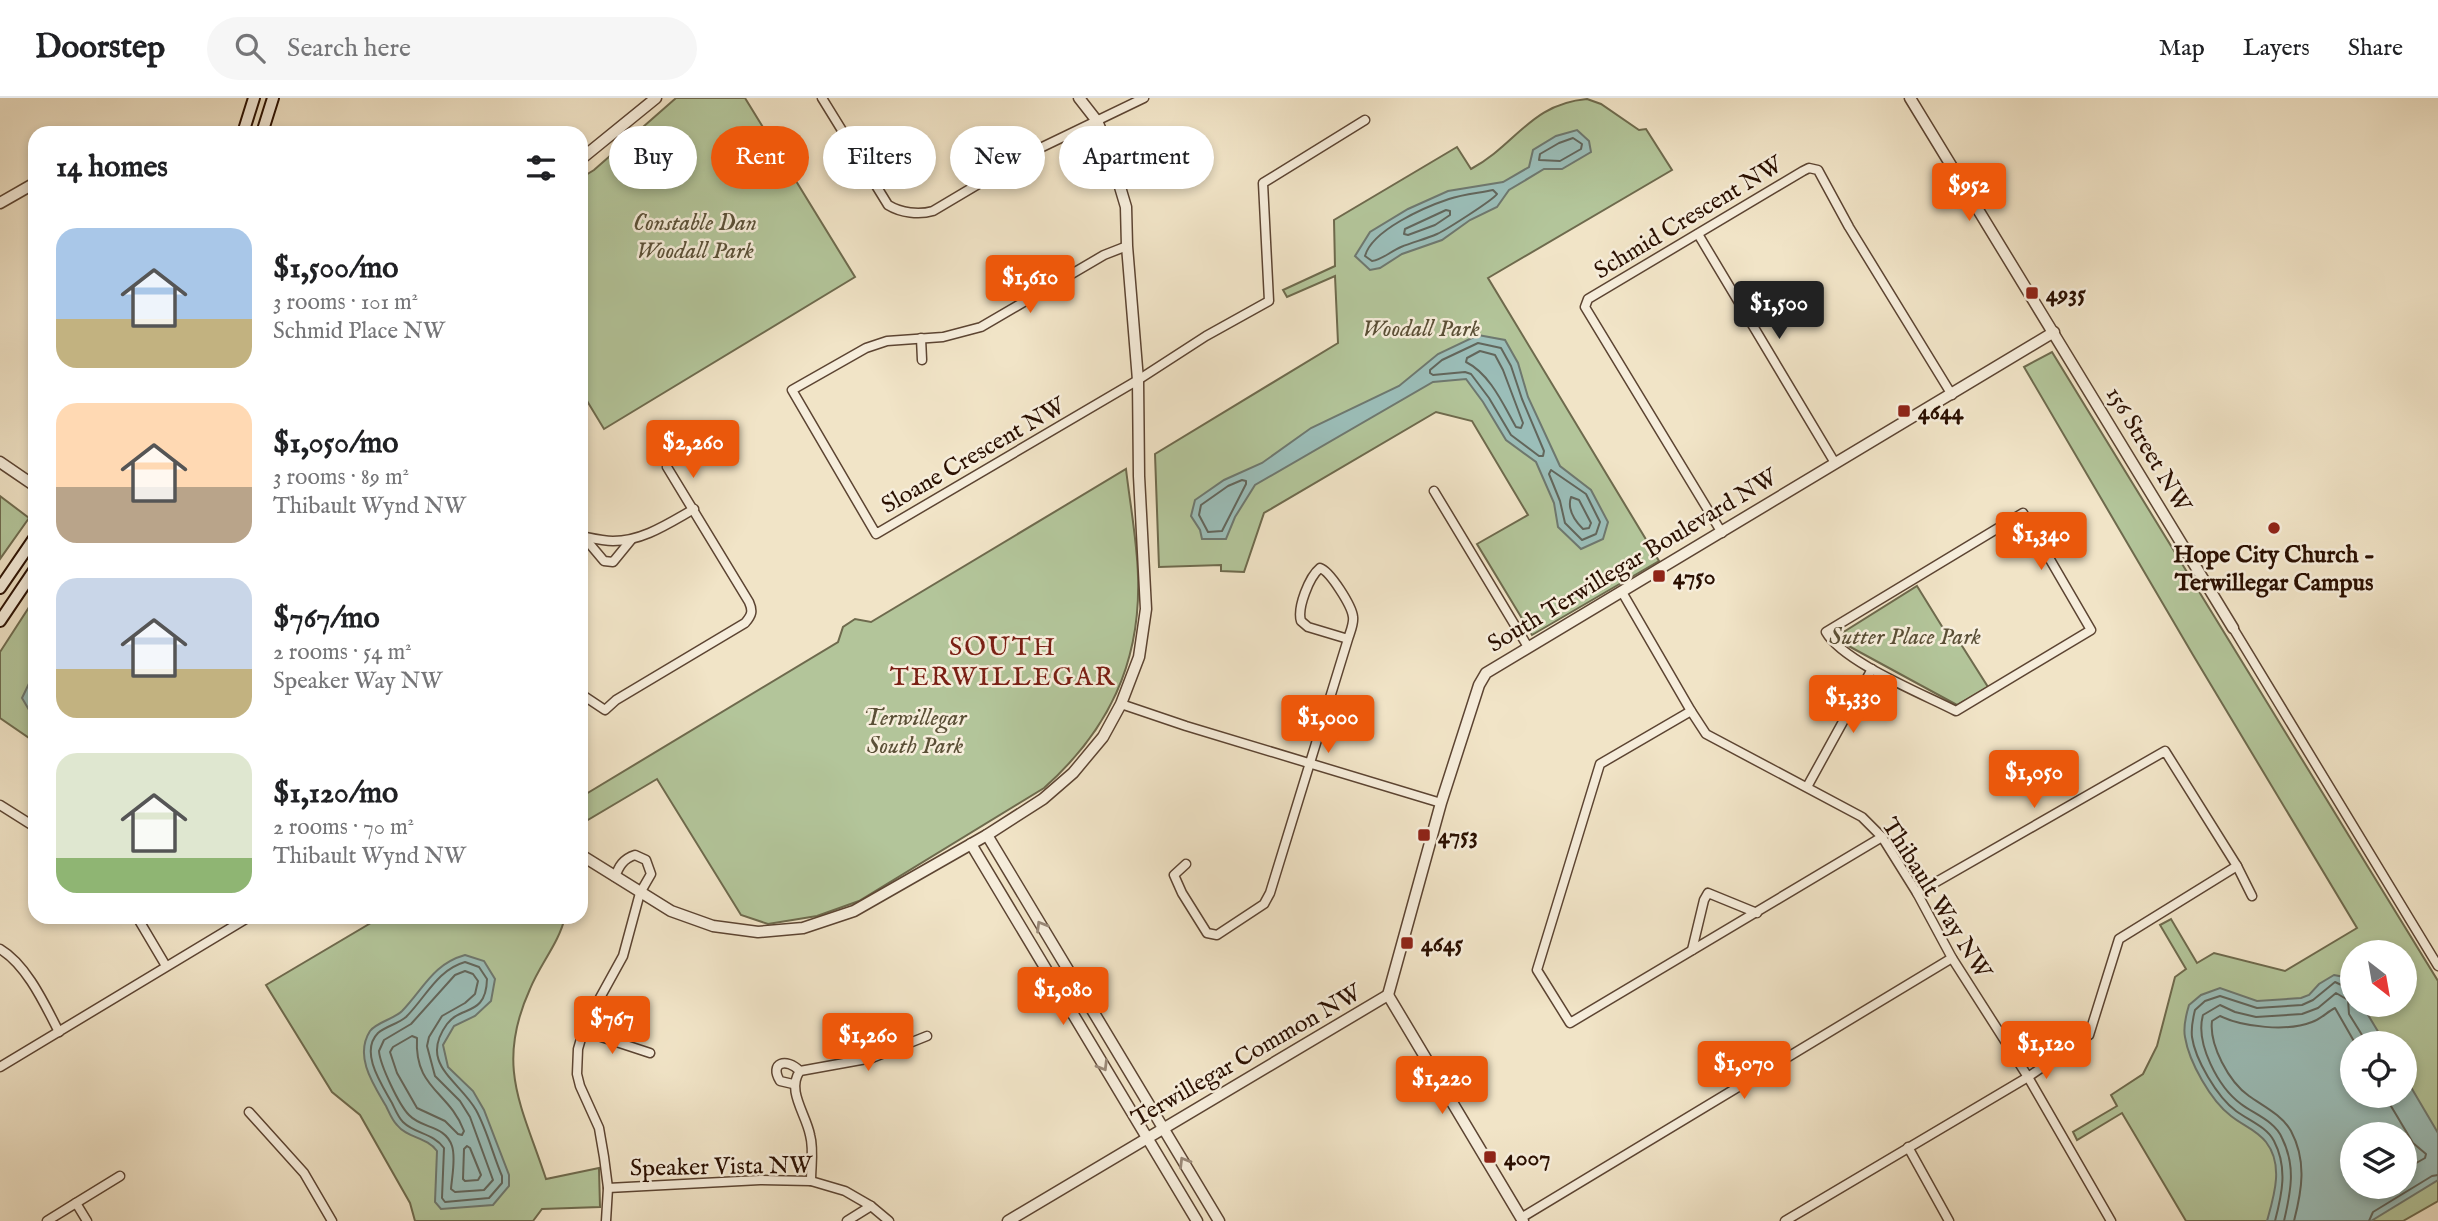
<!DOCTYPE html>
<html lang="en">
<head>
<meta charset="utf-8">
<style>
	body { margin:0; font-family:"IM FELL English",serif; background:#f6f6f6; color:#202124; height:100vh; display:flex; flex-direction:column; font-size:26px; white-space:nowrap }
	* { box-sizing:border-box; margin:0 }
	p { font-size:23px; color:#757577 }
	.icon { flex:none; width:38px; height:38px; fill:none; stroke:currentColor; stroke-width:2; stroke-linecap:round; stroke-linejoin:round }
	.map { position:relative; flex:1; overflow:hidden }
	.sheet { position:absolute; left:28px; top:28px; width:560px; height:798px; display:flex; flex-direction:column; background:#fff; border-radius:21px; box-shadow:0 4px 10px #0003 }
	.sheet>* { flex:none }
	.top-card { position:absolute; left:609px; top:28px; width:665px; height:63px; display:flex; gap:14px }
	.needle { width:46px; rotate:149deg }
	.controls { position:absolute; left:2340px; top:842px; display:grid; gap:14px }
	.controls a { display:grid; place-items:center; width:77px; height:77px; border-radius:50%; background:#fff; box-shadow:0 4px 10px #0003; font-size:35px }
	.price { position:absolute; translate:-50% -60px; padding:0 16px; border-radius:7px; background:#ea580c; color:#fff; font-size:23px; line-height:46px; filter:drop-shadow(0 2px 4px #0008) }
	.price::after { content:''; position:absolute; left:50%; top:42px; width:21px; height:16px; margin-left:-10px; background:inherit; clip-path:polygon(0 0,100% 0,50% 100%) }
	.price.selected { background:#222; color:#fff }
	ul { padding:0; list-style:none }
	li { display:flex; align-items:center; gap:21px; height:175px; padding:0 28px }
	li span { display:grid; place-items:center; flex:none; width:196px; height:140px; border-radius:21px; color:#555 }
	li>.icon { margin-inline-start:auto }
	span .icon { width:84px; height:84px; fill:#fffc; stroke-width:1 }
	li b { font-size:30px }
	h2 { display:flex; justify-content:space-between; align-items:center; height:84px; padding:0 28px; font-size:30px }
	.pill { padding:0 24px; border-radius:32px; background:#fff; box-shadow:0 4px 10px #0003; font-size:24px; line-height:63px }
	.pill.selected { background:#ea580c; color:#fff }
	header { display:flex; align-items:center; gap:42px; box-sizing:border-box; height:98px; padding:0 35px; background:#fff; border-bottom:2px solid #e0e0e0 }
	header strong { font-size:33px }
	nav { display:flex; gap:38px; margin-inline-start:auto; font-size:24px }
	.search { width:490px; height:63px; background:#f6f6f6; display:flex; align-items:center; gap:18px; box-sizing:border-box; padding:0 24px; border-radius:38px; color:#757577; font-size:26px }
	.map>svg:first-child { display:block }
	.green { fill:#b3c59a; stroke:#6e6a4d; stroke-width:2; fill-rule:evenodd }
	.water { fill:#9bbeb9; stroke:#6e786f; stroke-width:2; fill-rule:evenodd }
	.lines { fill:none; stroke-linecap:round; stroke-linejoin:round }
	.shore { stroke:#62665c; stroke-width:2 }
	.minor-casing { stroke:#5c4432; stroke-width:11 }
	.tertiary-casing { stroke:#5c4432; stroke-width:13 }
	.secondary-casing { stroke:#2a0f00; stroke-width:14 }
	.minor { stroke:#f6eddb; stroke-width:8 }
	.tertiary { stroke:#f6eddb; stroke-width:10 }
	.secondary { stroke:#f6eddb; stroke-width:10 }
	.oneway { stroke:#9a8978 }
	.poi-dot { fill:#8f2418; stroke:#f6eddb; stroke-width:2.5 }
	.labels { text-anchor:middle; stroke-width:5; stroke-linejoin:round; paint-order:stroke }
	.street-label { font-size:24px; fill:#2a0f00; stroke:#f6eddb }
	.park-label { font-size:24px; font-style:italic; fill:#5a4f36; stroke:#f6eddb }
	.poi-label { font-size:24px; font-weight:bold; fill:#2a0f00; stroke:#f6eddb; text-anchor:start }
	.neighbourhood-label { font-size:26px; letter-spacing:2px; fill:#7a1f14; stroke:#f6eddb }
</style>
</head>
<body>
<header>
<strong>Doorstep</strong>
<div class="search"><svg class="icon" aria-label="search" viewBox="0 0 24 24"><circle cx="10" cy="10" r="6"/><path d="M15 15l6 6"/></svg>Search here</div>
<nav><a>Map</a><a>Layers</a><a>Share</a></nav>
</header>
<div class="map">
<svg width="2438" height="1123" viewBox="0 0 2438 1123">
	<rect width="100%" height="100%" fill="#f1e4c7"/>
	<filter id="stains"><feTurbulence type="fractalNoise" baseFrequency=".00286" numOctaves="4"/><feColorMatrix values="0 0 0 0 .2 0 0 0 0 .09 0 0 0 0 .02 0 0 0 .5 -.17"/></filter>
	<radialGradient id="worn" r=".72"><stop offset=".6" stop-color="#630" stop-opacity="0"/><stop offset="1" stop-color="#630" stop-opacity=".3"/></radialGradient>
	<!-- green -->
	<g class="green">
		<path d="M676 0H745L855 179 604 331 581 293V80L594 72Z"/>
		<path d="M1587 1 1601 6 1639 32 1646 31 1672 72 1488 180 1659 463 1532 537 1477 446 1528 417 1472 323 1436 314 1264 415 1244 474 1221 473V467L1159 469 1155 356 1338 245 1335 178 1287 199 1283 192 1335 168 1334 122 1457 49 1471 71C1516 47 1530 6 1587 1Z"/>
		<path d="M2052 254 2438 883V1103L2403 1123H2186L2122 1015 2077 1042 2073 1034 2117 1008 2111 997 2143 976 2157 948 2175 879 2186 871 2160 827 2171 821 2197 865 2214 855 2285 873 2357 830 2193 557 2024 269ZM2352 854H2404V906H2352ZM2352 945H2404V998H2352ZM2352 1036H2404V1088H2352Z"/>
		<path d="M1126 371C1130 406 1137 442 1138 478 1141 565 1108 633 1044 690L859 803 817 818 768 826 741 817 657 681 581 726V699L838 544 843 529 855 521 871 524Z"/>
		<path d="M0 398 29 420 0 461Z"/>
		<path d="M1917 488 1951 543 1957 540 1988 589 1957 607 1843 545 1842 535Z"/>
		<path d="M35 500V644L0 620V554Z"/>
		<path d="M381 819H565C559 845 540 866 530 891 495 968 522 1008 546 1081L599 1070 600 1109 542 1111 533 1123H415L410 1105 360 1017 332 994 266 887Z"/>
	</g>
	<!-- water -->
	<g class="water">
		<path d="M1577 32 1589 43 1591 54 1562 71H1544L1509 92 1497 109 1470 122 1442 142 1402 156 1380 170 1370 172 1355 158 1370 134 1408 111 1448 93 1503 84 1529 69 1533 52 1556 38Z"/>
		<path d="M1478 237 1505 242 1518 265 1528 299 1560 368 1591 392 1608 424 1603 441 1581 451 1558 429 1554 405 1536 364 1506 342 1483 304 1466 281 1433 284 1255 387 1235 419 1226 441H1202L1200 432 1191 418 1195 402 1224 382 1262 365 1311 330 1399 288 1438 256Z"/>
		<path d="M35 573V622L22 600Z"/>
		<path d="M465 857 484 863 495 881 491 903 475 918 454 928 443 947 448 969 473 993 484 1012 509 1077V1088L493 1107 441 1111 435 1104 437 1053C427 1039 407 1040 397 1027 392 1022 389 1014 386 1008 373 986 354 958 370 933 377 924 394 921 402 913 424 890 433 866 465 857Z"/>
		<path d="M2334 877 2344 879 2352 888V906L2362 907 2385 945H2352V998H2404L2405 979 2438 1035V1082L2371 1123H2267C2274 1098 2284 1067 2266 1044 2257 1032 2242 1027 2231 1018 2211 1003 2189 964 2185 939 2183 929 2186 917 2189 907L2201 897 2220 890 2257 903 2301 900 2309 897 2319 886ZM2404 1036V1088H2352V1036Z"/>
	</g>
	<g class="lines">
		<!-- shore -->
		<g class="shore">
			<path d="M1573 40 1582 46 1581 51 1560 63 1539 62 1540 56 1559 45Z"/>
			<path d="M1493 92 1497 96C1493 102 1446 132 1437 136 1426 141 1413 144 1401 149 1391 153 1382 162 1372 163L1365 158C1372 132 1425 109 1449 101 1463 96 1479 95 1493 92Z"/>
			<path d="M1446 112 1450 113V117L1435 127 1408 137 1404 136 1405 131Z"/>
			<path d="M1478 245 1501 250 1511 268 1522 301 1544 353 1543 358H1539L1511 337 1489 300 1471 276 1465 274 1433 277 1430 275V272L1442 262Z"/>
			<path d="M1480 253 1495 257 1503 272 1523 325 1521 330 1516 329C1503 306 1490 276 1466 264L1467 260Z"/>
			<path d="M1551 372 1586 396 1600 424 1596 436 1582 442 1565 425 1560 403 1549 376Z"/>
			<path d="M1242 382 1246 383V386L1222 433 1208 434 1199 417 1201 407 1228 388Z"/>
			<path d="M1571 399 1579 402 1591 425 1589 430 1583 431C1574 422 1567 411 1571 399Z"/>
			<path d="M465 864 479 869 487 881C486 919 461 907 447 926 418 966 459 982 476 1012 487 1032 493 1057 502 1078V1085L489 1100 445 1104 442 1100 444 1050C433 1035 415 1036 403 1024 398 1019 395 1011 392 1005 382 987 359 954 378 935 386 928 398 926 406 919 426 899 437 872 465 864Z"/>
			<path d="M465 873 473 876 478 883 475 896 465 905 442 918 429 939 427 948 435 978 460 1003 470 1019 493 1082 484 1092 455 1094 451 1091C452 1078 456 1060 452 1048 445 1027 422 1031 409 1017 399 1007 380 967 379 953L384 942 411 926 455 877Z"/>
			<path d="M412 938 417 940C414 991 449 993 464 1033L462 1037 458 1036 445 1023 417 1010 397 975 390 954 393 949Z"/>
			<path d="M2385 998 2413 1045 2426 1056 2425 1060 2404 1072"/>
			<path d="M467 1048 470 1050 481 1077 478 1082 465 1083 463 1081 464 1051Z"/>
			<path d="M2275 1123C2282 1096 2288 1070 2274 1043 2267 1029 2248 1022 2236 1013 2217 999 2195 961 2192 939 2191 930 2193 920 2195 912L2205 903 2220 898 2257 910 2302 907 2313 902 2335 884 2352 892"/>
			<path d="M2284 1123C2291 1093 2296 1068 2282 1040 2275 1023 2254 1016 2241 1006 2218 989 2195 945 2203 917L2220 907 2235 914 2256 919 2302 916 2318 910 2336 895 2348 902 2349 916 2367 945"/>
			<path d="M2294 1123C2302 1092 2307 1063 2291 1033 2282 1017 2263 1008 2249 998 2229 984 2209 947 2212 923L2220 918C2243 929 2287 934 2312 924 2321 921 2327 914 2335 910L2355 945"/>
			<path d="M2369 1123 2373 1114 2432 1078 2438 1077"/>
		</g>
		<defs>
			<g id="minor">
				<path d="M822 0 888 107C901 115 919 117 933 113L1034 53 1144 0"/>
				<path d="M1698 136 1835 365"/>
				<path d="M1127 148 1104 157 981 229 943 239 887 243 866 250 792 292 876 436 1138 282 1206 238 1269 203 1263 85 1365 22"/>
				<path d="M921 240 922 262"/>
				<path d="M1434 393 1528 549"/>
				<path d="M2023 415 2091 532 1956 613C1923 596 1843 564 1826 534Z"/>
				<path d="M1722 435 1585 209 1588 201 1803 73 1809 70 1818 72 1849 129 1952 297"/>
				<path d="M581 438C591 440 603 443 613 443 643 443 669 425 694 411"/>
				<path d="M583 438 604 463 613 464 631 442"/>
				<path d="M1622 494 1691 613 1706 636 1862 719 1882 739 1917 795 1952 860 2028 979 2111 1123"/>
				<path d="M2233 530 2438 868"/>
				<path d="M581 596 605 612 616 602 745 525C752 517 753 513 749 504L667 369"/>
				<path d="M1121 606 1186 628 1441 705"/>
				<path d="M1691 613 1600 666 1537 872 1570 925 1882 739"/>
				<path d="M1807 689 1872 571"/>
				<path d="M0 707 35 729"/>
				<path d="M1186 766 1174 777 1182 795 1207 835 1217 837 1264 806 1270 795 1348 541C1350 534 1354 526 1353 519 1352 508 1330 473 1320 470 1309 479 1297 510 1301 523L1308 529 1348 541"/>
				<path d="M2237 768 2252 798"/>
				<path d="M137 819 166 868"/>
				<path d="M0 851C27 867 45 907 59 934"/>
				<path d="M1692 852 1704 802 1708 795 1757 815"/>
				<path d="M583 933 650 955"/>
				<path d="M0 969 249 819"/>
				<path d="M793 986 780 983C769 965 786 959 800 973"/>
				<path d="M249 1014 304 1075 332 1123"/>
				<path d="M1908 1049 1949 1123"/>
				<path d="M811 1083C811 1068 814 1051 810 1037 806 1016 786 992 800 973L872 960 927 938"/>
				<path d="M608 1090 760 1082 811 1083 845 1093 871 1108 889 1123"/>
				<path d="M76 1105 120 1078"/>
				<path d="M1521 1120 1952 860"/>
				<path d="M47 1123 76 1105 87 1123"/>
				<path d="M606 1123 608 1090 604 1059 599 1030 580 988 577 976 578 951 585 927 623 858 640 795 651 776 646 762 635 757C623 761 619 768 615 779"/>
				<path d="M847 1123 871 1108"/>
				<path d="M1785 1123 2028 979 2089 937 2119 841 2237 768 2165 653 1917 795"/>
			</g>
			<g id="tertiary">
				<path d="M1910 0 2233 530"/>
				<path d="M581 61 656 0"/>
				<path d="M0 105 35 85"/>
				<path d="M0 364 35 388"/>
				<path d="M987 737 1219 1123"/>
				<path d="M971 746 1197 1123"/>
				<path d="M581 757 671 813 713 828 758 834 803 830 854 813 987 737 1043 701 1073 675 1103 639 1121 606 1139 559 1146 511 1139 378 1138 282 1127 148 1126 109 1109 52 1097 23 1079 0"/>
				<path d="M1388 897 1441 705 1479 587 1486 575 2054 234"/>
				<path d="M1388 897 1523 1123"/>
				<path d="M1008 1123 1388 897"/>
			</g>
			<g id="secondary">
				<path d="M243 35 254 0"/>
				<path d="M262 35 273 0"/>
				<path d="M0 490 35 439"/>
				<path d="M0 523 35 471"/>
			</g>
		</defs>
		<!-- minor casing -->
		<use href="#minor" class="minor-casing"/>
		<!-- tertiary casing -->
		<use href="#tertiary" class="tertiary-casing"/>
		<!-- secondary casing -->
		<use href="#secondary" class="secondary-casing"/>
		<!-- minor -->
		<use href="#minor" class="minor"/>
		<!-- tertiary -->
		<use href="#tertiary" class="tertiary"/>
		<!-- secondary -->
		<use href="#secondary" class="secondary"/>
	</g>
	<!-- one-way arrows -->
	<defs><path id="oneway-chevron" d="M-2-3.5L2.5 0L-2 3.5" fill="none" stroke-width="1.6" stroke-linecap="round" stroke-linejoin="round" transform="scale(1.75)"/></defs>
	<g class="oneway">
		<use href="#oneway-chevron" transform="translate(1041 828) rotate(-121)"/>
		<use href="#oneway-chevron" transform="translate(1103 968) rotate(59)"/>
		<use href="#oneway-chevron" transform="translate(1184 1064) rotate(-121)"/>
	</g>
	<!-- markers -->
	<g class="poi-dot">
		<rect x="2025" y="188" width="14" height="14" rx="3.5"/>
		<rect x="1897" y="306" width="14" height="14" rx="3.5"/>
		<circle cx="2274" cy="430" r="7"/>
		<rect x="1652" y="471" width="14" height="14" rx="3.5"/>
		<rect x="1417" y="730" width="14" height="14" rx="3.5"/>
		<rect x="1400" y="838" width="14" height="14" rx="3.5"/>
		<rect x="1483" y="1052" width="14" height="14" rx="3.5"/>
	</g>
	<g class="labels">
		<!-- street labels -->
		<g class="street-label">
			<text transform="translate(1688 119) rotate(-31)" y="8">Schmid Crescent NW</text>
			<text transform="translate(2149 351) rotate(59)" y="8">156 Street NW</text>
			<text transform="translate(973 357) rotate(-30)" y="8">Sloane Crescent NW</text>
			<text transform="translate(1632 462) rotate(-31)" y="8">South Terwillegar Boulevard NW</text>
			<text transform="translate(1937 800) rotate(58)" y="8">Thibault Way NW</text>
			<text transform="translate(1246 957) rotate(-30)" y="8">Terwillegar Common NW</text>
			<text transform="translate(721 1068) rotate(-1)" y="8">Speaker Vista NW</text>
		</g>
		<!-- park labels -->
		<g class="park-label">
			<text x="695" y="132">Constable Dan<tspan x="695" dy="28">Woodall Park</tspan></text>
			<text x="1421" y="238">Woodall Park</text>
			<text x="1905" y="546">Sutter Place Park</text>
			<text x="915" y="627">Terwillegar<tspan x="915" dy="28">South Park</tspan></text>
		</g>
		<!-- poi labels -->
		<g class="poi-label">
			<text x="2046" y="203">4935</text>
			<text x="1918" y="321">4644</text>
			<text x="2274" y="464" text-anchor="middle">Hope City Church -<tspan x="2274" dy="28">Terwillegar Campus</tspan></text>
			<text x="1673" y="486">4750</text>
			<text x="1438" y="745">4753</text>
			<text x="1421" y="853">4645</text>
			<text x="1504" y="1067">4007</text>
		</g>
		<!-- neighbourhood labels -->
		<g class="neighbourhood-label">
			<text x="1003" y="557">SOUTH<tspan x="1003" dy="30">TERWILLEGAR</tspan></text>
		</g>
	</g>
	<rect width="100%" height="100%" filter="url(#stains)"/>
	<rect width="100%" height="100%" fill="url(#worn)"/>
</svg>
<div class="controls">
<a><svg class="needle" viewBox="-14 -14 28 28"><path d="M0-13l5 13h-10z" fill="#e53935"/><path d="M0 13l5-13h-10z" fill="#757577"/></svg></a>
<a><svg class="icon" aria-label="locate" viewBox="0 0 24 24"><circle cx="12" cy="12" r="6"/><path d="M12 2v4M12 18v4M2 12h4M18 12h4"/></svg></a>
<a><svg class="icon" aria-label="layers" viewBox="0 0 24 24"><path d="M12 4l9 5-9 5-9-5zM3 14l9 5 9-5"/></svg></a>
</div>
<b class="price" style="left:1969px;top:125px">$952</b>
<b class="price" style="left:1030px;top:217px">$1,610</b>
<b class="price selected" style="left:1779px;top:243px">$1,500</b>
<b class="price" style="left:693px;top:382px">$2,260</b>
<b class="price" style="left:2041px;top:474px">$1,340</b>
<b class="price" style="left:1853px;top:637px">$1,330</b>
<b class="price" style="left:1328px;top:657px">$1,000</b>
<b class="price" style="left:2034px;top:712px">$1,050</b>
<b class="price" style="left:1063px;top:929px">$1,080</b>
<b class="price" style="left:612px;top:958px">$767</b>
<b class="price" style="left:868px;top:975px">$1,260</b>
<b class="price" style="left:2046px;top:983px">$1,120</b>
<b class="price" style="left:1744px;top:1003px">$1,070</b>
<b class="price" style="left:1442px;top:1018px">$1,220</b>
<div class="top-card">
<a class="pill">Buy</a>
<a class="pill selected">Rent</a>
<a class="pill">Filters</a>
<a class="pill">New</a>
<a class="pill">Apartment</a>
</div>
<section class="sheet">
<h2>14 homes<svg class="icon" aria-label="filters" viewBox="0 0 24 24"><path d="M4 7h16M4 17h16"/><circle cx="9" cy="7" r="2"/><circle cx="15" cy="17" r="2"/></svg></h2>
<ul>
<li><span style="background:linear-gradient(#a9c7e8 65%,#c2b280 0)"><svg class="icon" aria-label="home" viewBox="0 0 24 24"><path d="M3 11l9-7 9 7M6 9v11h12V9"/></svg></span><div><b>$1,500/mo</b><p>3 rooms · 101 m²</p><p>Schmid Place NW</p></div></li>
<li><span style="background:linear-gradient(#ffd9b3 60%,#b9a48a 0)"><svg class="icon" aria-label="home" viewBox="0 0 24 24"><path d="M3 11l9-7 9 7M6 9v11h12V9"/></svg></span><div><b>$1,050/mo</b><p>3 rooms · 89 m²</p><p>Thibault Wynd NW</p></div></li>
<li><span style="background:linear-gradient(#c9d6e8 65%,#c2b280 0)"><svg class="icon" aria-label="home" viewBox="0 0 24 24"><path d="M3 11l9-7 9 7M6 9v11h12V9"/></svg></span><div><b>$767/mo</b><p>2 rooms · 54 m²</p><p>Speaker Way NW</p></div></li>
<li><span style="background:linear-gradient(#dfe7d0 75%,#8fb573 0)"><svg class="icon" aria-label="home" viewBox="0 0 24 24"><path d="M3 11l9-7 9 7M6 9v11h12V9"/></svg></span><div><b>$1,120/mo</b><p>2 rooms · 70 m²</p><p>Thibault Wynd NW</p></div></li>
</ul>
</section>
</div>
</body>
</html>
